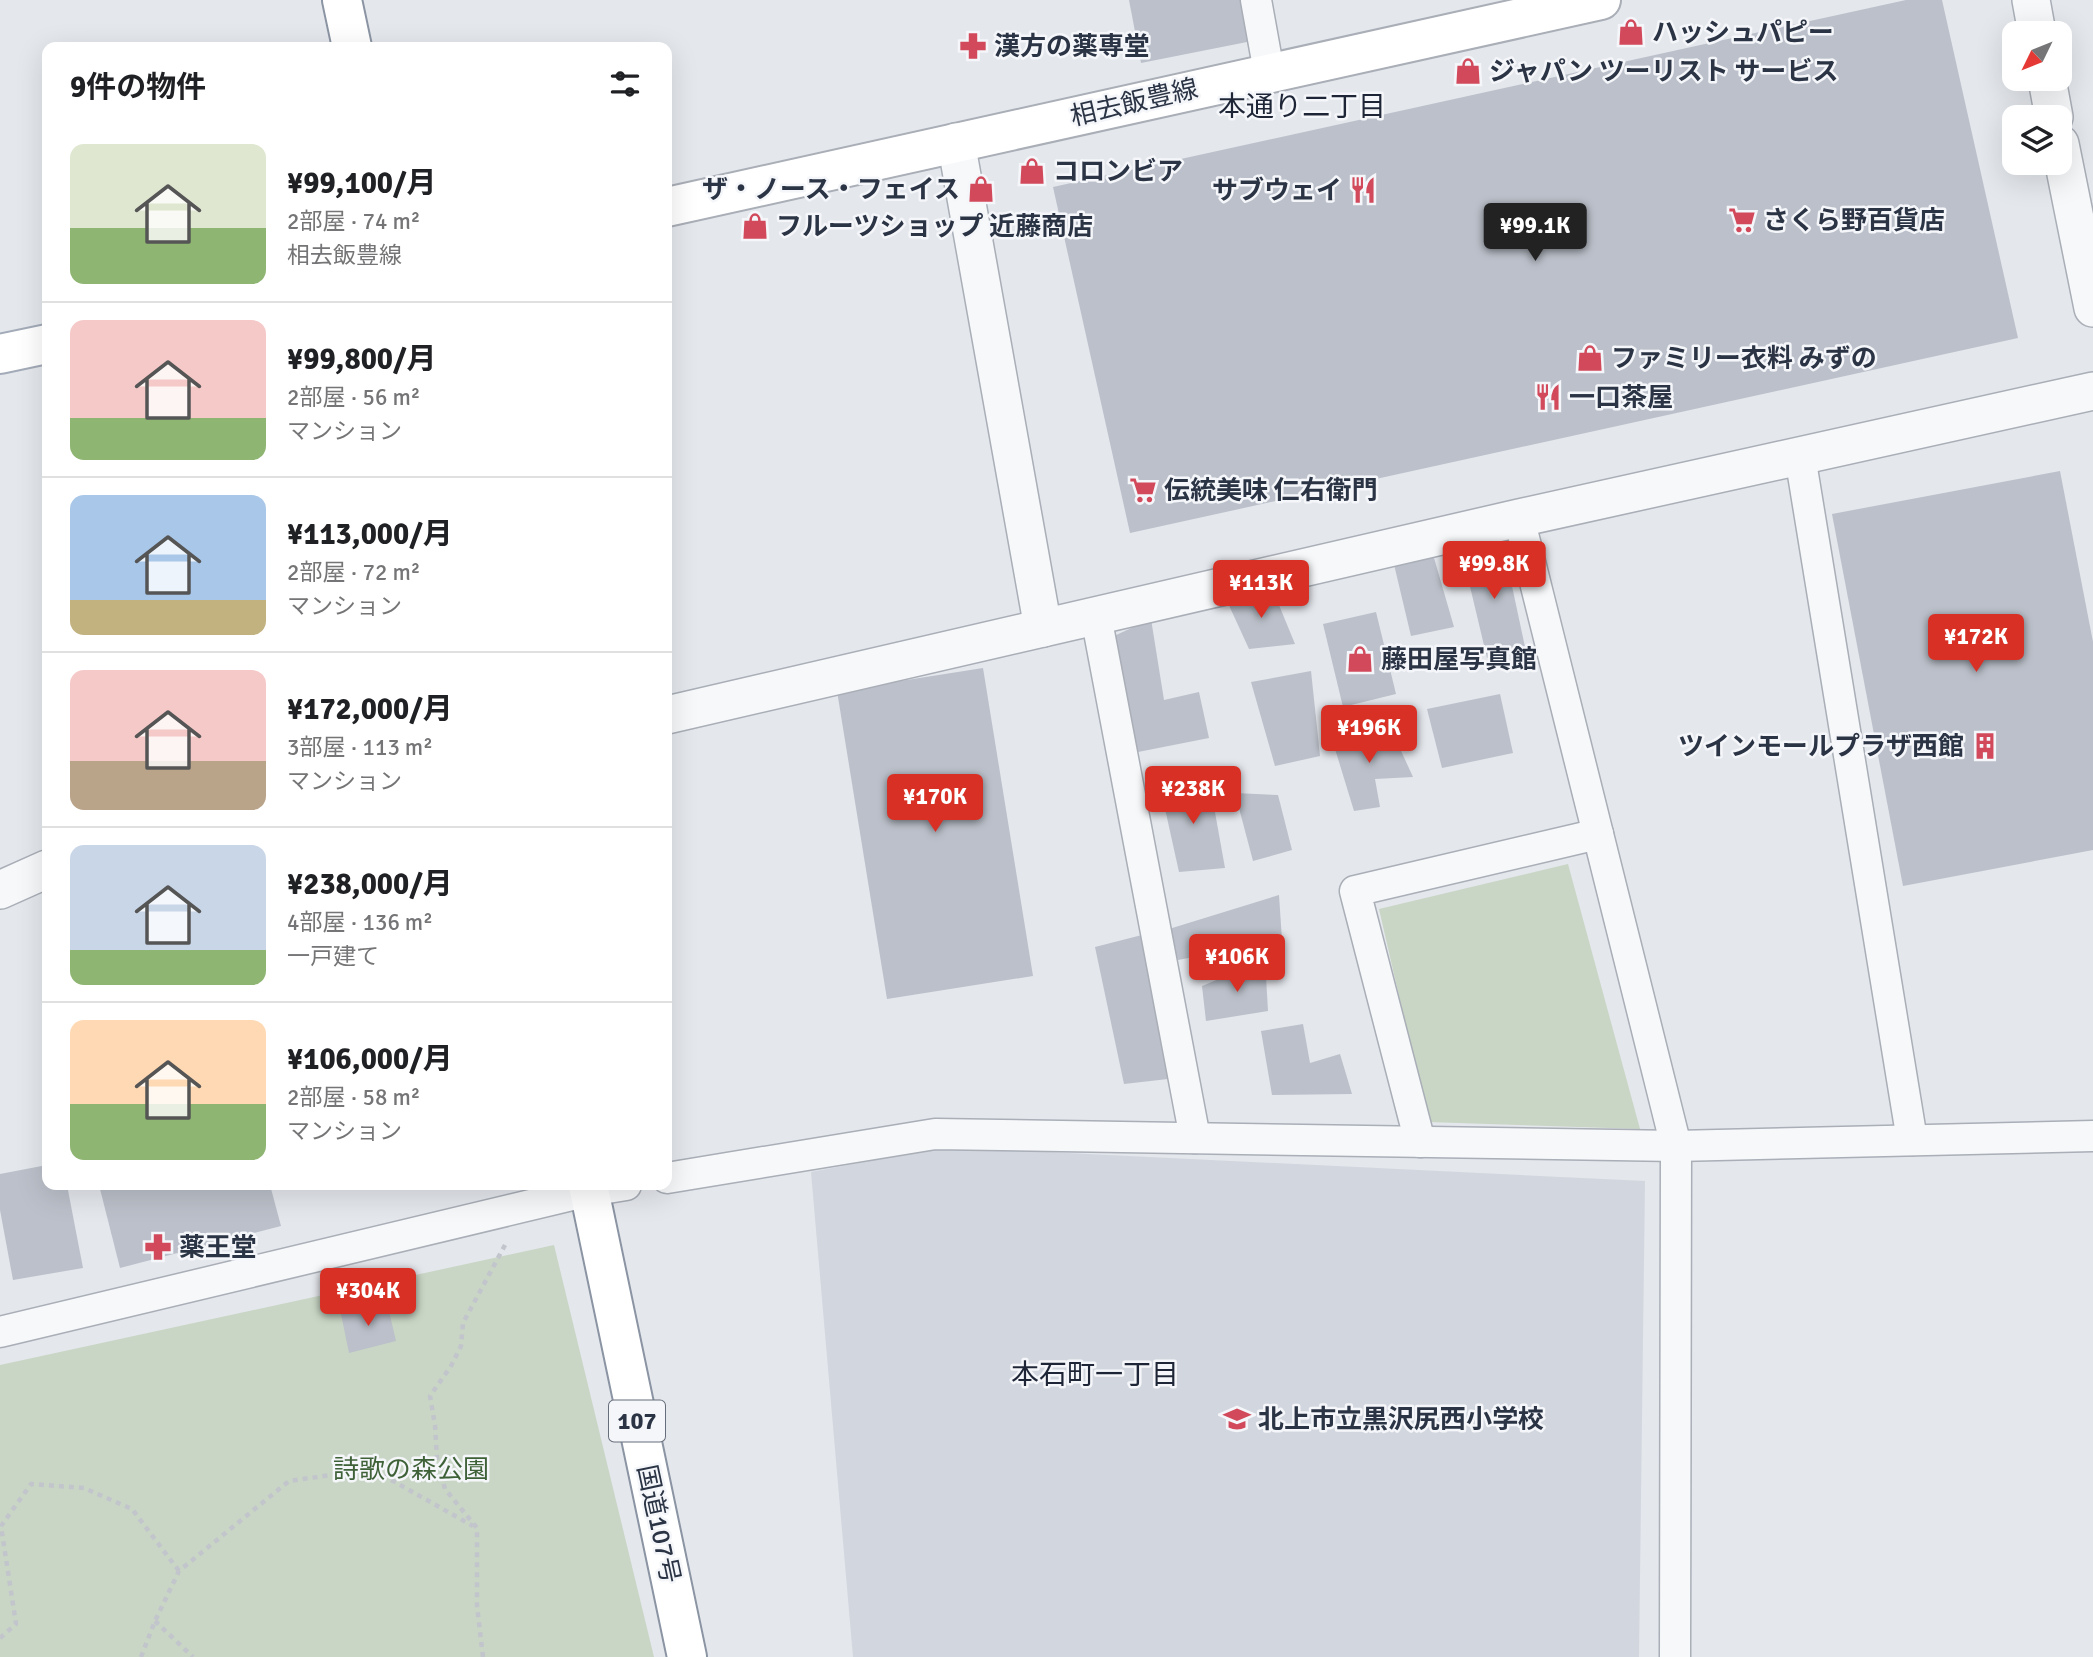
<!DOCTYPE html>
<html lang="ja">
<head>
<meta charset="utf-8">
<style>
	body { margin:0; font-family:Signika,"Noto Sans JP",sans-serif; background:#f2f2f2; color:#202124; height:100vh; display:flex; flex-direction:column; font-size:26px; white-space:nowrap }
	* { box-sizing:border-box; margin:0 }
	p { font-size:23px; color:#757577 }
	.icon { flex:none; width:38px; height:38px; fill:none; stroke:currentColor; stroke-width:2; stroke-linecap:round; stroke-linejoin:round }
	.map { position:relative; flex:1; overflow:hidden }
	.details { position:absolute; left:42px; top:42px; width:630px; height:1148px; display:flex; flex-direction:column; background:#fff; border-radius:14px; box-shadow:0 7px 28px #0002 }
	.details>* { flex:none }
	.needle { width:46px; rotate:227deg }
	.buttons { position:absolute; left:2002px; top:21px; display:grid; gap:14px }
	.buttons a { display:grid; place-items:center; width:70px; height:70px; border-radius:14px; background:#fff; box-shadow:0 7px 28px #0002; font-size:35px }
	.price { position:absolute; translate:-50% -60px; padding:0 16px; border-radius:7px; background:#d93025; color:#fff; font-size:23px; line-height:46px; filter:drop-shadow(0 2px 4px #0008) }
	.price::after { content:''; position:absolute; left:50%; top:42px; width:21px; height:16px; margin-left:-10px; background:inherit; clip-path:polygon(0 0,100% 0,50% 100%) }
	.price.on { background:#222; color:#fff }
	ul { padding:0; list-style:none }
	li { display:flex; align-items:center; gap:21px; height:175px; padding:0 28px }
	li+li { border-top:2px solid #e0e0e0 }
	li span { display:grid; place-items:center; flex:none; width:196px; height:140px; border-radius:14px; color:#555 }
	li>.icon { margin-inline-start:auto }
	span .icon { width:84px; height:84px; fill:#fffc; stroke-width:1 }
	li b { font-size:30px }
	h2 { display:flex; justify-content:space-between; align-items:center; height:84px; padding:0 28px; font-size:30px }
	.map>svg:first-child { display:block }
	.built { fill:#d2d6de }
	.green { fill:#c9d6c5 }
	.building { fill:#bbc0ca }
	.lines { fill:none; stroke-linecap:round; stroke-linejoin:round }
	.minor-casing { stroke:#a9aeb7; stroke-width:33 }
	.tertiary-casing { stroke:#a9aeb7; stroke-width:40 }
	.secondary-casing { stroke:#a9aeb7; stroke-width:42 }
	.primary-casing { stroke:#a3abb8; stroke-width:42 }
	.trunk-casing { stroke:#8b94a3; stroke-width:42 }
	.path { stroke:#c2c5cb; stroke-width:4.5; stroke-dasharray:5 5; stroke-linecap:butt }
	.minor { stroke:#f7f8fa; stroke-width:30 }
	.tertiary { stroke:#f7f8fa; stroke-width:37 }
	.secondary { stroke:#fff; stroke-width:38 }
	.primary { stroke:#fff; stroke-width:38 }
	.trunk { stroke:#fff; stroke-width:38 }
	.labels { text-anchor:middle; stroke-width:5; stroke-linejoin:round; paint-order:stroke }
	.shield { fill:#f4f6f9; stroke:#676e7b; stroke-width:2 }
	.shield-label { font-size:24px; font-weight:bold; fill:#2b3445 }
	.poi-label { font-size:26px; font-weight:bold; fill:#2b3445; stroke:#f4f6f9; text-anchor:start }
	.street-label { font-size:26px; fill:#2b3445; stroke:#f4f6f9 }
	.park-label { font-size:26px; fill:#3f6138; stroke:#f4f6f9 }
	.neighbourhood-label { font-size:28px; fill:#1d2536; stroke:#f4f6f9 }
</style>
</head>
<body>
<div class="map">
<svg width="2093" height="1657" viewBox="0 0 2093 1657">
	<rect width="100%" height="100%" fill="#e4e7ec"/>
	<!-- built -->
	<path class="built" d="M943 1147 1645 1181 1639 1657H853L811 1172Z"/>
	<!-- green -->
	<g class="green">
		<path d="M1568 864 1640 1129 1428 1122 1379 909Z"/>
		<path d="M554 1245 654 1657H0V1365Z"/>
	</g>
	<!-- building -->
	<g class="building">
		<path d="M1129 0H1244L1252 41 1141 63Z"/>
		<path d="M1906 0H1942L2018 338 1130 533 1053 187Z"/>
		<path d="M2060 471 2093 642V850L1903 886 1832 514Z"/>
		<path d="M1503 544 1525 647 1487 658 1463 557Z"/>
		<path d="M1432 551 1454 627 1411 636 1392 556Z"/>
		<path d="M1272 588 1295 644 1249 649 1227 601Z"/>
		<path d="M1376 612 1396 694 1343 707 1323 624Z"/>
		<path d="M1151 619 1164 700 1199 692 1209 738 1138 752 1114 636Z"/>
		<path d="M983 668 1033 976 887 999 837 691Z"/>
		<path d="M1311 671 1320 756 1275 766 1251 682Z"/>
		<path d="M1500 694 1513 753 1442 768 1427 709Z"/>
		<path d="M1391 729 1413 777 1375 779 1380 807 1354 811 1332 739Z"/>
		<path d="M1209 779 1225 868 1179 872 1160 786Z"/>
		<path d="M1235 793 1278 795 1292 850 1253 861Z"/>
		<path d="M1279 895 1282 940 1178 960 1169 929Z"/>
		<path d="M1142 935 1168 1079 1124 1084 1095 947Z"/>
		<path d="M1265 960 1268 1011 1206 1021 1202 986Z"/>
		<path d="M1303 1024 1310 1063 1340 1054 1352 1094 1272 1095 1261 1031Z"/>
		<path d="M47 1165V1185H67L83 1268 13 1280 0 1210V1174Z"/>
		<path d="M99 1185H270L281 1226 120 1268Z"/>
		<path d="M387 1303 396 1341 349 1353 341 1314Z"/>
	</g>
	<g class="lines">
		<defs>
			<g id="minor">
				<path d="M1256 0 1269 72"/>
				<path d="M1800 456 1912 1140"/>
				<path d="M1519 518 1676 1146 1675 1657"/>
				<path d="M1096 616 1195 1138"/>
				<path d="M1420 1142 1355 891 1598 834"/>
				<path d="M667 1178 935 1134 1676 1146 2093 1136"/>
				<path d="M0 1332 589 1191 626 1185"/>
			</g>
			<g id="tertiary">
				<path d="M2031 0 2037 33"/>
				<path d="M2047 79 2054 117"/>
				<path d="M956 142 1043 628"/>
				<path d="M2060 144 2093 308"/>
				<path d="M667 715 1519 518 2093 391"/>
				<path d="M0 890 47 869"/>
			</g>
			<path id="secondary" d="M667 207 1601 0"/>
			<path id="primary" d="M0 354 47 344"/>
			<g id="trunk">
				<path d="M342 0 352 47"/>
				<path d="M588 1185 687 1657"/>
			</g>
		</defs>
		<!-- minor casing -->
		<use href="#minor" class="minor-casing"/>
		<!-- tertiary casing -->
		<use href="#tertiary" class="tertiary-casing"/>
		<!-- secondary casing -->
		<use href="#secondary" class="secondary-casing"/>
		<!-- primary casing -->
		<use href="#primary" class="primary-casing"/>
		<!-- trunk casing -->
		<use href="#trunk" class="trunk-casing"/>
		<!-- path -->
		<g class="path">
			<path d="M155 1621 193 1657"/>
			<path d="M0 1638 16 1624 1 1526 31 1484 84 1488 132 1509 179 1571"/>
			<path d="M141 1657 155 1621 179 1571 289 1481 345 1473 386 1477 473 1526"/>
			<path d="M483 1657 477 1606V1528L445 1489 437 1458 435 1425 430 1396 451 1366 461 1346 463 1323 505 1245"/>
		</g>
		<!-- minor -->
		<use href="#minor" class="minor"/>
		<!-- tertiary -->
		<use href="#tertiary" class="tertiary"/>
		<!-- secondary -->
		<use href="#secondary" class="secondary"/>
		<!-- primary -->
		<use href="#primary" class="primary"/>
		<!-- trunk -->
		<use href="#trunk" class="trunk"/>
	</g>
	<!-- icons -->
	<defs>
		<symbol id="shop-bare" viewBox="-9 -9 18 18"><path d="M-5-2.5h2.3a2.7 3.5 0 0 1 5.4 0H5L5.5 6h-11ZM-1.5-2.5h3a1.5 2.3 0 0 0-3 0Z" fill="#d1495b" stroke="#f4f6f9" stroke-width="2.5" paint-order="stroke"/></symbol>
		<symbol id="pharmacy-bare" viewBox="-9 -9 18 18"><path d="M-2-6h4v4h4v4h-4v4h-4v-4h-4v-4h4Z" fill="#d1495b" stroke="#f4f6f9" stroke-width="2.5" paint-order="stroke"/></symbol>
		<symbol id="restaurant-bare" viewBox="-9 -9 18 18"><path d="M-5-6h1v4h1v-4h1v4h1v-4h1v5L-1.5 .5V6h-2V.5L-5-1ZM5-6V6H3V1.5H1.5Q1.5-4 5-6Z" fill="#d1495b" stroke="#f4f6f9" stroke-width="2.5" paint-order="stroke"/></symbol>
		<symbol id="supermarket-bare" viewBox="-9 -9 18 18"><path d="M-6-5.5h2.5l.6 2H6L4.5 2H-2.5L-4.4-4H-6ZM-1.5 3.2a1.3 1.3 0 1 0 .1 0ZM3 3.2a1.3 1.3 0 1 0 .1 0Z" fill="#d1495b" stroke="#f4f6f9" stroke-width="2.5" paint-order="stroke"/></symbol>
		<symbol id="building-bare" viewBox="-9 -9 18 18"><path d="M-4-6H4V6H1V3H-1V6H-4ZM-2.5-4.3h1.7v1.8h-1.7ZM.8-4.3h1.7v1.8H.8ZM-2.5-1h1.7V.8h-1.7ZM.8-1h1.7V.8H.8Z" fill="#d1495b" stroke="#f4f6f9" stroke-width="2.5" paint-order="stroke"/></symbol>
		<symbol id="school-bare" viewBox="-9 -9 18 18"><path d="M0-5L7-2L0 1L-7-2ZM-4 1L0 2.5L4 1V4Q0 6-4 4Z" fill="#d1495b" stroke="#f4f6f9" stroke-width="2.5" paint-order="stroke"/></symbol>
	</defs>
	<g fill-rule="evenodd">
		<use href="#shop-bare" x="1612" y="13" width="38" height="38"/>
		<use href="#pharmacy-bare" x="954" y="27" width="38" height="38"/>
		<use href="#shop-bare" x="1449" y="52" width="38" height="38"/>
		<use href="#shop-bare" x="1013" y="152" width="38" height="38"/>
		<use href="#shop-bare" x="962" y="170" width="38" height="38"/>
		<use href="#restaurant-bare" x="1344" y="171" width="38" height="38"/>
		<use href="#supermarket-bare" x="1723" y="201" width="38" height="38"/>
		<use href="#shop-bare" x="736" y="207" width="38" height="38"/>
		<use href="#shop-bare" x="1571" y="339" width="38" height="38"/>
		<use href="#restaurant-bare" x="1529" y="378" width="38" height="38"/>
		<use href="#supermarket-bare" x="1124" y="471" width="38" height="38"/>
		<use href="#shop-bare" x="1341" y="640" width="38" height="38"/>
		<use href="#building-bare" x="1966" y="727" width="38" height="38"/>
		<use href="#pharmacy-bare" x="139" y="1228" width="38" height="38"/>
		<use href="#school-bare" x="1218" y="1400" width="38" height="38"/>
	</g>
	<g class="labels">
		<!-- shield labels -->
		<rect class="shield" x="609" y="1400.5" width="56" height="41" rx="5"/>
		<g class="shield-label">
			<text x="637" y="1429">107</text>
		</g>
		<!-- poi labels -->
		<g class="poi-label">
			<text x="1652" y="41">ハッシュパピー</text>
			<text x="994" y="55">漢方の薬専堂</text>
			<text x="1489" y="80">ジャパン ツーリスト サービス</text>
			<text x="1053" y="180">コロンビア</text>
			<text x="960" y="198" text-anchor="end">ザ・ノース・フェイス</text>
			<text x="1342" y="199" text-anchor="end">サブウェイ</text>
			<text x="1763" y="229">さくら野百貨店</text>
			<text x="776" y="235">フルーツショップ 近藤商店</text>
			<text x="1611" y="367">ファミリー衣料 みずの</text>
			<text x="1569" y="406">一口茶屋</text>
			<text x="1164" y="499">伝統美味 仁右衛門</text>
			<text x="1381" y="668">藤田屋写真館</text>
			<text x="1964" y="755" text-anchor="end">ツインモールプラザ西館</text>
			<text x="179" y="1256">薬王堂</text>
			<text x="1258" y="1428">北上市立黒沢尻西小学校</text>
		</g>
		<!-- street labels -->
		<g class="street-label">
			<text transform="translate(1134 102) rotate(-13)" y="9">相去飯豊線</text>
			<text transform="translate(659 1524) rotate(78)" y="9">国道107号</text>
		</g>
		<!-- park labels -->
		<g class="park-label">
			<text x="411" y="1478">詩歌の森公園</text>
		</g>
		<!-- neighbourhood labels -->
		<g class="neighbourhood-label">
			<text x="1302" y="116">本通り二丁目</text>
			<text x="1095" y="1384">本石町一丁目</text>
		</g>
	</g>
</svg>
<div class="buttons">
<a><svg class="needle" viewBox="-14 -14 28 28"><path d="M0-13l5 13h-10z" fill="#e53935"/><path d="M0 13l5-13h-10z" fill="#757577"/></svg></a>
<a><svg class="icon" aria-label="layers" viewBox="0 0 24 24"><path d="M12 4l9 5-9 5-9-5zM3 14l9 5 9-5"/></svg></a>
</div>
<b class="price on" style="left:1535px;top:263px">¥99.1K</b>
<b class="price" style="left:1494px;top:601px">¥99.8K</b>
<b class="price" style="left:1261px;top:620px">¥113K</b>
<b class="price" style="left:1976px;top:674px">¥172K</b>
<b class="price" style="left:1369px;top:765px">¥196K</b>
<b class="price" style="left:1193px;top:826px">¥238K</b>
<b class="price" style="left:935px;top:834px">¥170K</b>
<b class="price" style="left:1237px;top:994px">¥106K</b>
<b class="price" style="left:368px;top:1328px">¥304K</b>
<section class="details">
<h2>9件の物件<svg class="icon" aria-label="filters" viewBox="0 0 24 24"><path d="M4 7h16M4 17h16"/><circle cx="9" cy="7" r="2"/><circle cx="15" cy="17" r="2"/></svg></h2>
<ul>
<li><span style="background:linear-gradient(#dfe7d0 60%,#8fb573 0)"><svg class="icon" aria-label="home" viewBox="0 0 24 24"><path d="M3 11l9-7 9 7M6 9v11h12V9"/></svg></span><div><b>¥99,100/月</b><p>2部屋 · 74 m²</p><p>相去飯豊線</p></div></li>
<li><span style="background:linear-gradient(#f6c9c9 70%,#8fb573 0)"><svg class="icon" aria-label="home" viewBox="0 0 24 24"><path d="M3 11l9-7 9 7M6 9v11h12V9"/></svg></span><div><b>¥99,800/月</b><p>2部屋 · 56 m²</p><p>マンション</p></div></li>
<li><span style="background:linear-gradient(#a9c7e8 75%,#c2b280 0)"><svg class="icon" aria-label="home" viewBox="0 0 24 24"><path d="M3 11l9-7 9 7M6 9v11h12V9"/></svg></span><div><b>¥113,000/月</b><p>2部屋 · 72 m²</p><p>マンション</p></div></li>
<li><span style="background:linear-gradient(#f6c9c9 65%,#b9a48a 0)"><svg class="icon" aria-label="home" viewBox="0 0 24 24"><path d="M3 11l9-7 9 7M6 9v11h12V9"/></svg></span><div><b>¥172,000/月</b><p>3部屋 · 113 m²</p><p>マンション</p></div></li>
<li><span style="background:linear-gradient(#c9d6e8 75%,#8fb573 0)"><svg class="icon" aria-label="home" viewBox="0 0 24 24"><path d="M3 11l9-7 9 7M6 9v11h12V9"/></svg></span><div><b>¥238,000/月</b><p>4部屋 · 136 m²</p><p>一戸建て</p></div></li>
<li><span style="background:linear-gradient(#ffd9b3 60%,#8fb573 0)"><svg class="icon" aria-label="home" viewBox="0 0 24 24"><path d="M3 11l9-7 9 7M6 9v11h12V9"/></svg></span><div><b>¥106,000/月</b><p>2部屋 · 58 m²</p><p>マンション</p></div></li>
</ul>
</section>
</div>
</body>
</html>
